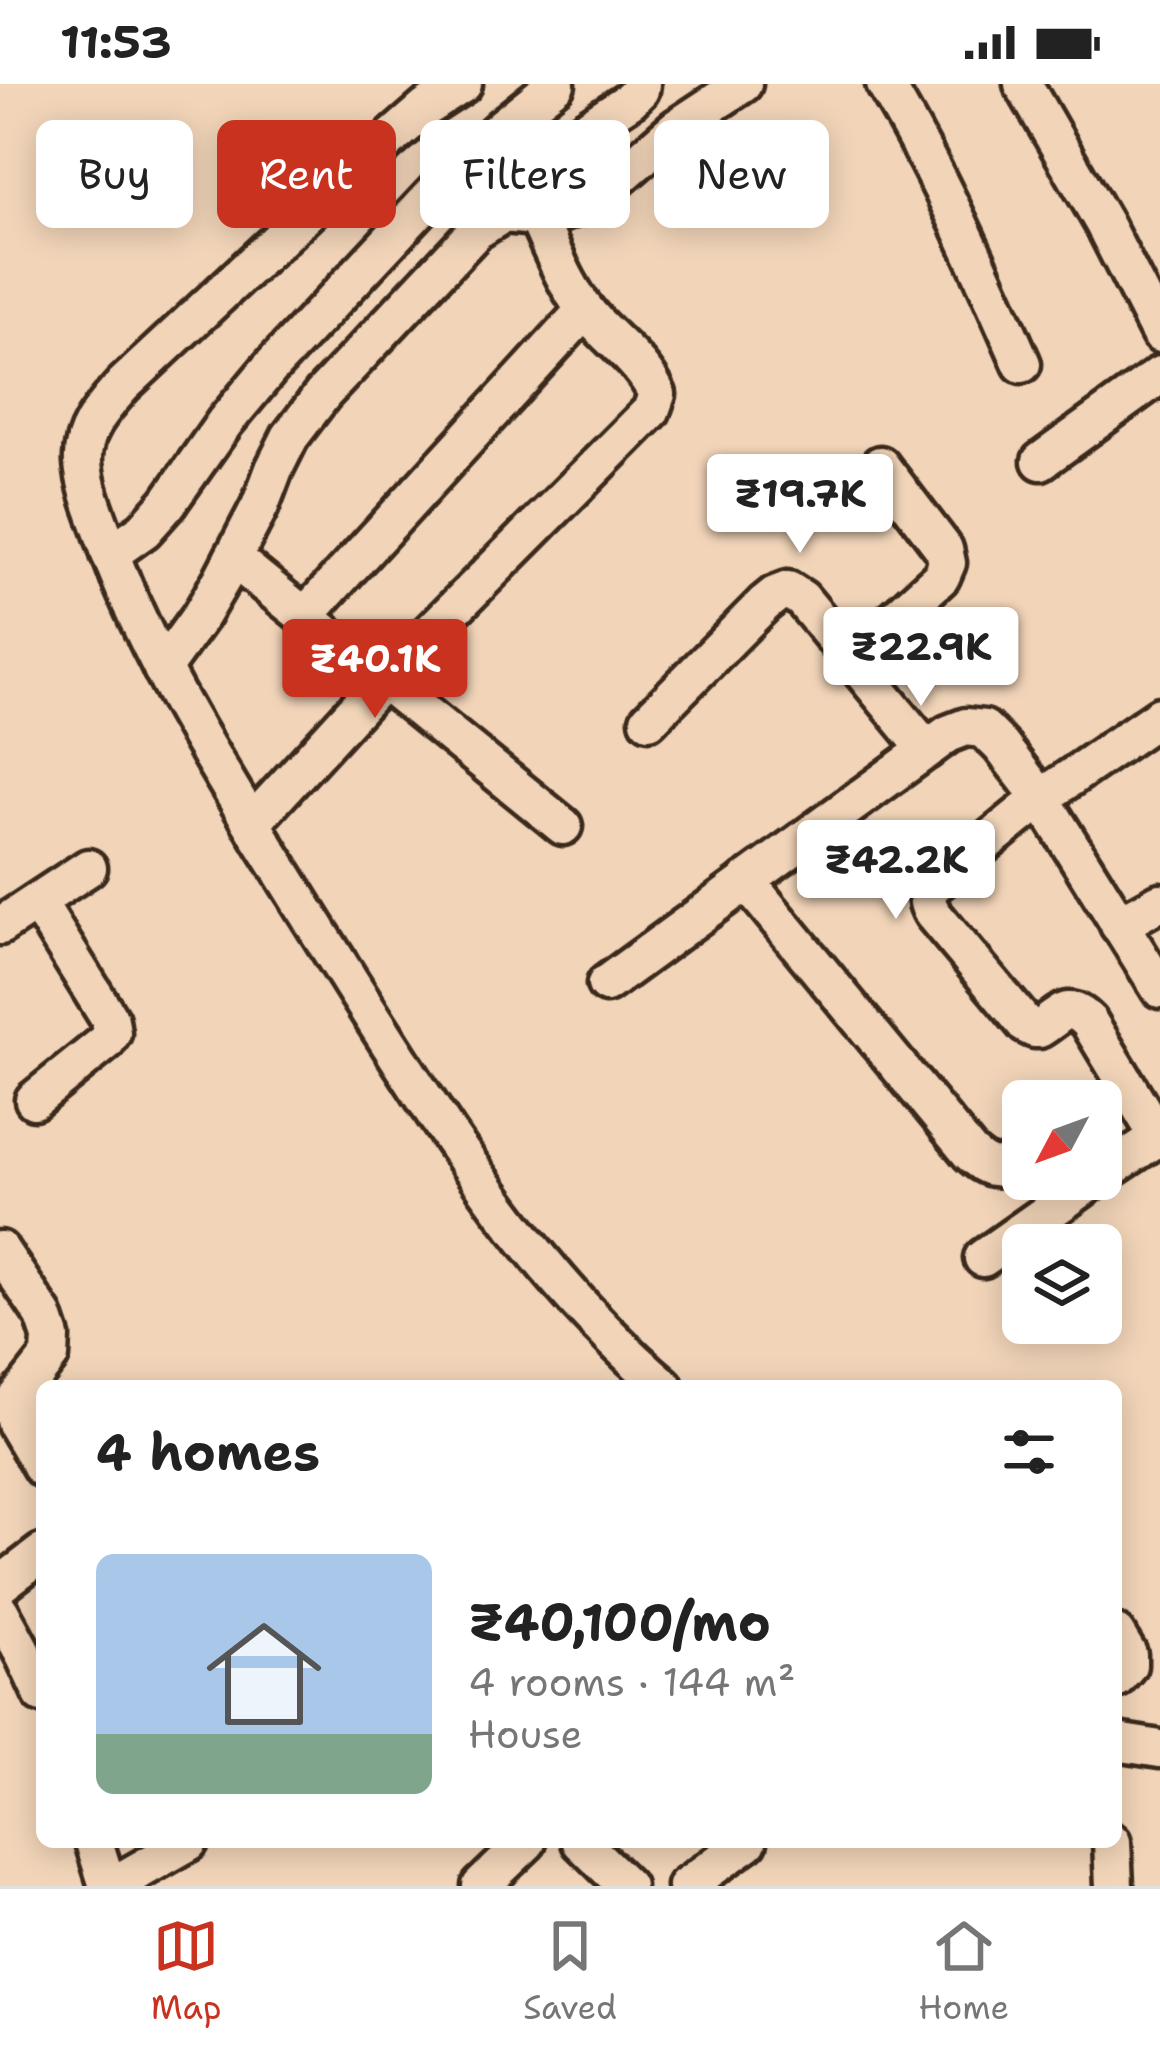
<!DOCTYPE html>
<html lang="en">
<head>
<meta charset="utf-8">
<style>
	body { margin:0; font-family:"Shantell Sans",sans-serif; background:#f6f6f6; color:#222; height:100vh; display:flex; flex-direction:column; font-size:45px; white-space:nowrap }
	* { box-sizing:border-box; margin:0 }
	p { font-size:39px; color:#767676 }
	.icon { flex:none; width:66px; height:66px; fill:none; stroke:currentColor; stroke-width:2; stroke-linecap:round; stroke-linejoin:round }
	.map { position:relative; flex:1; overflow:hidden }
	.panel { position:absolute; left:36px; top:1296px; width:1086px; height:468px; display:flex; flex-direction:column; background:#fff; border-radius:18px; box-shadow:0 6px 30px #0003 }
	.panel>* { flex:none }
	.hud { position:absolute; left:36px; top:36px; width:1089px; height:108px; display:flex; gap:24px }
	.needle { width:78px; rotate:229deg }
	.tools { position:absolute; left:1002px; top:996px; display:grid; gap:24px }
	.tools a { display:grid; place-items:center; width:120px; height:120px; border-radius:18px; background:#fff; box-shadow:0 6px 30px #0003; font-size:60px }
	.price { position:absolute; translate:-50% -102px; padding:0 27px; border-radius:12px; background:#fff; color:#222; font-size:39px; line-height:78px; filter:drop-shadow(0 3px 6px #0008) }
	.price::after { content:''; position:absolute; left:50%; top:72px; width:36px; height:27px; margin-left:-18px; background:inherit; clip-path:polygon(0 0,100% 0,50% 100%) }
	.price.active { background:#c8321e; color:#fff }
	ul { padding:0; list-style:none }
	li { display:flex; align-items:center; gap:36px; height:300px; padding:0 60px }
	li+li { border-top:3px solid #e0e0e0 }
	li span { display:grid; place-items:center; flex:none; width:336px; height:240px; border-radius:18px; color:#555 }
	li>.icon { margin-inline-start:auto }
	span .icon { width:144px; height:144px; fill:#fffc; stroke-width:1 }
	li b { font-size:51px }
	h2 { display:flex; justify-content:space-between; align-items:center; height:144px; padding:0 60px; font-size:51px }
	.chip { padding:0 42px; border-radius:18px; background:#fff; box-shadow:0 6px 30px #0003; font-size:42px; line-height:108px }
	.chip.active { background:#c8321e; color:#fff }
	.status { display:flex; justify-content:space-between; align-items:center; height:84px; padding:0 60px; background:#fff; direction:ltr }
	.status svg { height:33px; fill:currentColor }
	.menu { display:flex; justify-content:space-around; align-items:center; height:168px; border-top:3px solid #e0e0e0; background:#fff; font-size:33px; color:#767676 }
	.menu a { display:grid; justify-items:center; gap:6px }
	.menu .active { color:#c8321e }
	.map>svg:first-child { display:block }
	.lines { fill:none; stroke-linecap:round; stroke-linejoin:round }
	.minor-casing { stroke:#3b2a1e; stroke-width:45 }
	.minor { stroke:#f2d5b9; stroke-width:36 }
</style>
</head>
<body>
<div class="status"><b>11:53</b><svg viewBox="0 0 49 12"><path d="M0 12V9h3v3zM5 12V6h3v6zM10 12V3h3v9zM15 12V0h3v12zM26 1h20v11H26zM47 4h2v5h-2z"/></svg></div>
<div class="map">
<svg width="1160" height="1802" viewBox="0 0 1160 1802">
	<rect width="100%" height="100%" fill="#f2d5b9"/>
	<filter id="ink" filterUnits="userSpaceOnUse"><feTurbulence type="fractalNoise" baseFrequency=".00833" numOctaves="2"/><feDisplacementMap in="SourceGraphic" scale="24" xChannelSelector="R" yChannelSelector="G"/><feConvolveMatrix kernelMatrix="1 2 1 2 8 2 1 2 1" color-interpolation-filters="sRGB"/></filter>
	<g filter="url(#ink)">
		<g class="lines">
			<defs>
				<g id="minor">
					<path d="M463 0 426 24 325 112 123 301C103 324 81 347 83 379 85 403 95 427 103 449 141 559 201 656 261 755 301 819 341 884 382 948 462 1075 548 1204 664 1302"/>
					<path d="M885 0C939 90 980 184 1022 280"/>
					<path d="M1023 0 1104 140 1160 250"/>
					<path d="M557 64 630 16 640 6 641 0"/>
					<path d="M1041 377 1160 291"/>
					<path d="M110 470 144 446 168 419 225 338 270 284 463 79 502 43 556 0"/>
					<path d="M233 474 563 742"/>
					<path d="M304 533 585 226"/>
					<path d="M851 575 941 493 947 479 944 465 880 381"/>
					<path d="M162 585 201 531 222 495 260 422 274 385 290 353 323 310 476 147 503 130 537 133 555 131 576 123 606 105 676 44 743 0"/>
					<path d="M1160 632 1041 714 930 804C926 814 927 820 933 830L1026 941 1034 945H1039C1060 933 1067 915 1089 938L1160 1056"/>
					<path d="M649 636 764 520 775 511 788 506 802 515 927 666"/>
					<path d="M252 739 382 597 651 327 657 310C642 277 613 259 590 232 566 204 553 167 537 133"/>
					<path d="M746 797 970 1069C991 1088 999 1087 1023 1073"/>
					<path d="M1119 841 1160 818"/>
					<path d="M0 842 88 784"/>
					<path d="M606 900 948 650 966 643 984 645 1001 662 1041 714 1160 905"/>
					<path d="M34 1016 106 958 112 949 110 936 37 818"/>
					<path d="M1101 1091 1160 1052"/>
					<path d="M0 1166 44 1232 51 1253 50 1272 18 1313 13 1327 16 1340 42 1384"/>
					<path d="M983 1174 1095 1095"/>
					<path d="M0 1501 42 1469"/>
					<path d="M0 1527 25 1573 42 1610"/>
					<path d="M1116 1550 1128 1570V1581L1116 1595"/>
					<path d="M1116 1658 1160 1665"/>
					<path d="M94 1758 108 1802"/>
					<path d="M581 1758 626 1802"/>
					<path d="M1112 1758 1114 1802"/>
					<path d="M112 1802 189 1758"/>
					<path d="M481 1802 527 1758"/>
					<path d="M686 1802 748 1758"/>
				</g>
			</defs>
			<!-- minor casing -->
			<use href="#minor" class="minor-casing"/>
			<!-- minor -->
			<use href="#minor" class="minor"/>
		</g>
	</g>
</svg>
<div class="tools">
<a><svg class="needle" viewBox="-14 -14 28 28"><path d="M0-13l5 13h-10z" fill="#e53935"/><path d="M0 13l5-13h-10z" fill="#767676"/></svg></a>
<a><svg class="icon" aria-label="layers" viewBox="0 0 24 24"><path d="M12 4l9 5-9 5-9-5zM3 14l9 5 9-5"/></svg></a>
</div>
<b class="price" style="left:800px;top:472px">₹19.7K</b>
<b class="price" style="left:921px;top:625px">₹22.9K</b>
<b class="price active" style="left:375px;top:637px">₹40.1K</b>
<b class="price" style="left:896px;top:838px">₹42.2K</b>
<div class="hud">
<a class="chip">Buy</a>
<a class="chip active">Rent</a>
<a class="chip">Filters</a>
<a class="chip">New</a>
</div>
<section class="panel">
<h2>4 homes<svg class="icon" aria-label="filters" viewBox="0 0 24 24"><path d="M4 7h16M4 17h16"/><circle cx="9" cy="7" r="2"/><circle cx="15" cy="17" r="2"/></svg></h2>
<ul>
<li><span style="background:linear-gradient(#a9c7e8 75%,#7fa58c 0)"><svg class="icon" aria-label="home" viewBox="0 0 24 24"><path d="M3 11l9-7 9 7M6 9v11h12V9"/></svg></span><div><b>₹40,100/mo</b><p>4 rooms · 144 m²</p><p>House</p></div></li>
</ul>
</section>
</div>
<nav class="menu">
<a class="active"><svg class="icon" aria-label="map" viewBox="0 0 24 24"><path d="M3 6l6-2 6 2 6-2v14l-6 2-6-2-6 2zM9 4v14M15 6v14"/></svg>Map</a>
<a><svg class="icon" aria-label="saved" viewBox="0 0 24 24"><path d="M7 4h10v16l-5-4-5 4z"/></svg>Saved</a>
<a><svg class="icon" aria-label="home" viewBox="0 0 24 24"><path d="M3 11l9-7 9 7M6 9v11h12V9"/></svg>Home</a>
</nav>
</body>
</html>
